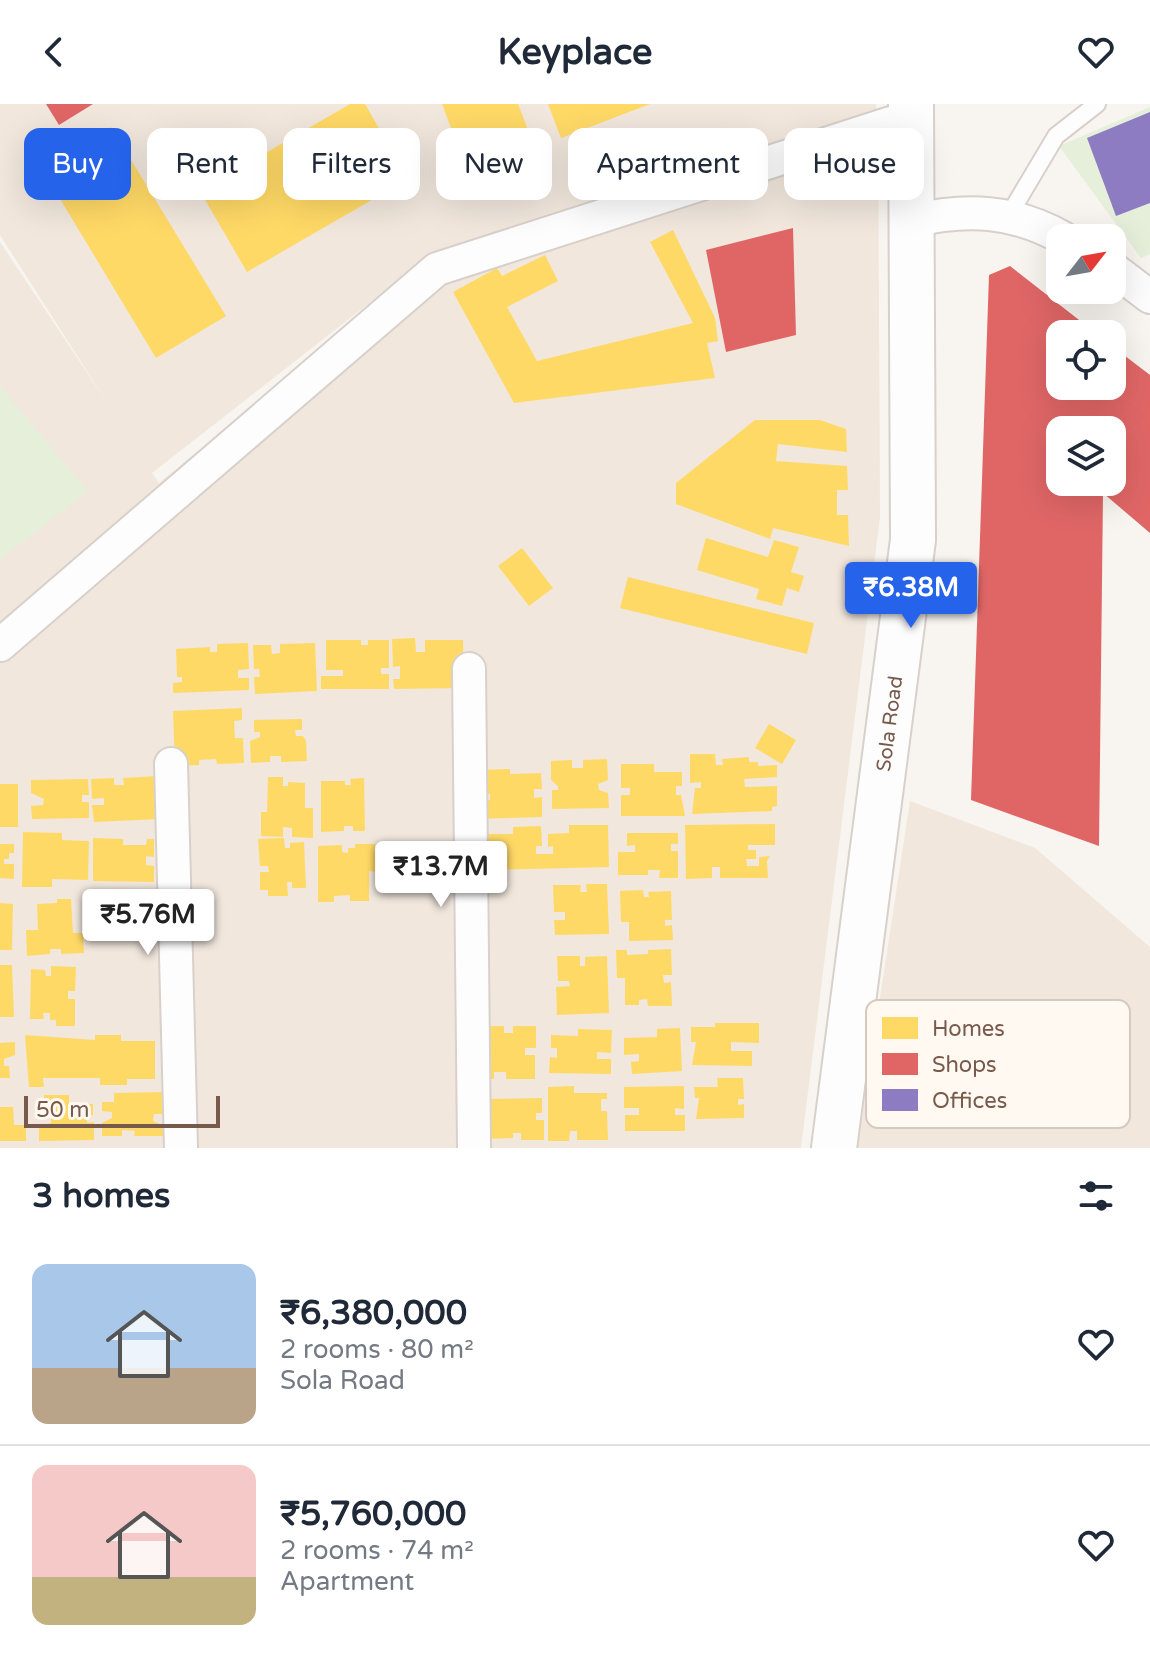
<!DOCTYPE html>
<html lang="en">
<head>
<meta charset="utf-8">
<style>
	body { margin:0; font-family:"Varela Round",sans-serif; background:#f2f2f3; color:#1f2937; height:100vh; display:flex; flex-direction:column; font-size:30px; white-space:nowrap }
	* { box-sizing:border-box; margin:0 }
	p { font-size:26px; color:#747a83 }
	.icon { flex:none; width:44px; height:44px; fill:none; stroke:currentColor; stroke-width:2; stroke-linecap:round; stroke-linejoin:round }
	.map { position:relative; height:1044px; overflow:hidden }
	.details { display:flex; flex-direction:column; background:#fff; flex:1 }
	.details>* { flex:none }
	.guide { position:absolute; left:24px; top:24px; width:1102px; height:72px; display:flex; gap:16px }
	.needle { width:52px; rotate:59deg }
	.tools { position:absolute; left:1046px; top:120px; display:grid; gap:16px }
	.tools a { display:grid; place-items:center; width:80px; height:80px; border-radius:16px; background:#fff; box-shadow:0 8px 32px #0002; font-size:40px }
	.scale { position:absolute; left:24px; bottom:20px; width:196px; box-sizing:border-box; padding-left:8px; border:4px solid #785a4d; border-top:0; font-size:22px; line-height:28px; white-space:nowrap; color:#785a4d; -webkit-text-stroke:6px #fff9f1; paint-order:stroke }
	.price { position:absolute; translate:-50% -68px; padding:0 18px; border-radius:8px; background:#fff; color:#222; font-size:26px; line-height:52px; filter:drop-shadow(0 2px 4px #0008) }
	.price::after { content:''; position:absolute; left:50%; top:48px; width:24px; height:18px; margin-left:-12px; background:inherit; clip-path:polygon(0 0,100% 0,50% 100%) }
	.price.on { background:#2563eb; color:#fff }
	ul { padding:0; list-style:none }
	li { display:flex; align-items:center; gap:24px; height:200px; padding:0 32px }
	li+li { border-top:2px solid #e0e1e3 }
	li span { display:grid; place-items:center; flex:none; width:224px; height:160px; border-radius:16px; color:#555 }
	li>.icon { margin-inline-start:auto }
	span .icon { width:96px; height:96px; fill:#fffc; stroke-width:1 }
	li b { font-size:34px }
	h2 { display:flex; justify-content:space-between; align-items:center; height:96px; padding:0 32px; font-size:34px }
	.pill { padding:0 28px; border-radius:16px; background:#fff; box-shadow:0 8px 32px #0002; font-size:28px; line-height:72px }
	.pill.on { background:#2563eb; color:#fff }
	header { display:flex; justify-content:space-between; align-items:center; height:104px; padding:0 32px; background:#fff; font-size:36px; font-weight:800 }
	.map>svg:first-child { display:block }
	.residential { fill:#f1e7dd }
	.green { fill:#e6efda }
	.homes { fill:#ffd966 }
	.shops { fill:#e06666; fill-rule:evenodd }
	.offices { fill:#8e7cc3 }
	.lines { fill:none; stroke-linecap:round; stroke-linejoin:round }
	.service-casing { stroke:#d8d0cb; stroke-width:20 }
	.minor-casing { stroke:#d8d0cb; stroke-width:36 }
	.secondary-casing { stroke:#d8d0ca; stroke-width:48 }
	.service { stroke:#fefdfd; stroke-width:16 }
	.minor { stroke:#fefdfd; stroke-width:32 }
	.secondary { stroke:#fefdfd; stroke-width:44 }
	.labels { text-anchor:middle; stroke-width:8; stroke-linejoin:round; paint-order:stroke }
	.street-label { font-size:20px; fill:#785a4d; stroke:#fff9f1 }
	.key { fill:#fff9f1; stroke:#d6c9c0; stroke-width:2 }
	.key-label { font-size:22px; fill:#785a4d }
</style>
</head>
<body>
<header><svg class="icon" aria-label="back" viewBox="0 0 24 24"><path d="M15 5l-7 7 7 7"/></svg>Keyplace<svg class="icon" aria-label="heart" viewBox="0 0 24 24"><path d="M12 20l-8-8c-3-5 5-10 8-4 3-6 11-1 8 4z"/></svg></header>
<div class="map">
<svg width="1150" height="1044" viewBox="0 0 1150 1044">
	<rect width="100%" height="100%" fill="#f8f4ef"/>
	<!-- residential -->
	<g class="residential">
		<path d="M0 0H876V10L427 154 152 369 159 379 430 158 878 15 880 413 801 1044H0V138L108 300 0 131Z"/>
		<path d="M910 697 1035 744 1150 843V1044H857Z"/>
	</g>
	<!-- green -->
	<g class="green">
		<path d="M1150 3V150L1141 154 1059 42Z"/>
		<path d="M0 282 88 387 0 456Z"/>
	</g>
	<!-- homes -->
	<g class="homes">
		<path d="M350 0H365L408 75 247 168 200 87Z"/>
		<path d="M442 0H518L533 39 466 64Z"/>
		<path d="M548 0H650L561 34Z"/>
		<path d="M111 23 226 212 156 254 42 65Z"/>
		<path d="M673 126 715 214 718 237 707 239 715 274 514 299 453 188 497 164 502 172 545 151 558 177 507 203 537 257 693 219 650 138Z"/>
		<path d="M755 316H820L846 325 847 348 778 340 776 357 847 362 848 386H837V411H848L849 442 773 424 770 435 676 400V379Z"/>
		<path d="M706 434 768 453 774 436 799 443 791 468 804 472 799 488 787 484 782 502 756 495 759 485 697 466Z"/>
		<path d="M522 444 553 484 529 502 498 462Z"/>
		<path d="M628 473 814 519 807 550 620 504Z"/>
		<path d="M415 534 416 548H425V536H463L464 584 394 585 393 575H400V562L393 563 392 535Z"/>
		<path d="M326 536H361V541H368V536H389V564H381V570H389V585H321V572H343V566H326Z"/>
		<path d="M248 539 249 565 238 566V574H249V586L173 589V579L182 578V573H177L176 545 210 543V548H217V540Z"/>
		<path d="M315 539 317 587 255 590 254 573H260L259 565H254L253 541H271L272 550 280 549V540Z"/>
		<path d="M242 604V616L234 617 235 634H243L244 659 217 660 216 655 199 656V661L175 662 173 607Z"/>
		<path d="M302 615V626H295L296 632H303L306 637 307 657 281 658V652H270V658L251 659 250 637 260 633V628H254V616Z"/>
		<path d="M769 620 796 636 782 660 755 644Z"/>
		<path d="M690 650H715L716 661H723L722 655 749 653V658H758V662L777 661V673L744 675 745 683 777 682V702L772 703V707L692 710 695 684H701V678L690 679Z"/>
		<path d="M607 655 608 676 598 680 599 686 608 689 609 704 552 705V686H558V682L551 676V657L572 656V664H583V656Z"/>
		<path d="M621 660H654V668H682V682H676V691H681L685 712H621V691H630V684H621Z"/>
		<path d="M510 665V670L541 669 542 685H534V694L542 693V713L471 715V697L490 696V690L475 691 474 666Z"/>
		<path d="M158 672 160 715 94 718 92 701H104V694L92 695 91 675 114 674V681H124L123 674Z"/>
		<path d="M268 673H283V682H288V678L305 679V704H313V734L292 733V724L283 723V733L261 732V708H267Z"/>
		<path d="M364 674 365 727H353V722H344V727L321 728V677H345V681H351L350 675Z"/>
		<path d="M88 675 89 691H82V698H89V714L32 715 31 702 43 701 44 695 31 689V676Z"/>
		<rect x="0" y="680" width="18" height="43"/>
		<path d="M775 720V741H748V746H756V755H746L747 762H759V753L770 752 767 757 768 774H720V763H712V774L686 775 685 721Z"/>
		<path d="M569 721H608L609 763 483 766V752H495V745H488L487 730H513V723L541 722 542 742H536V750H553V742L548 743V730L569 729Z"/>
		<path d="M23 728 62 729V736L89 737 88 776 52 775V783H22Z"/>
		<path d="M627 729H678V740H671V747H678V774H659L660 766H648V771H618V748H635V741L627 742Z"/>
		<path d="M93 734 123 735V741H146L147 735H154V753L146 752V761L154 762V778L93 777Z"/>
		<path d="M284 734 285 744H290V739L304 738 306 784H292V778H287L288 792H268V786H260V768H269L268 762H260L258 735Z"/>
		<path d="M0 740H14V749H9V755H4V760H14V775L0 774Z"/>
		<path d="M355 740H375V768L369 767V797H350V791L334 792V798H318V742L342 741V748L348 749V744H355Z"/>
		<path d="M586 780H607L609 830 555 831 554 816H565V808H554L553 781H581L580 788H587Z"/>
		<path d="M643 786 644 793H649L648 788 671 787 672 816H665V822L672 821 673 836 629 837V818H621L620 787Z"/>
		<path d="M57 795H71L73 829H83L84 849 61 850V845H50V850L27 852 26 826H38L37 800 57 799Z"/>
		<path d="M0 799 13 800 12 846H0Z"/>
		<path d="M671 845 672 871H663L664 879 671 878 672 902H648L647 895 639 896V901H625V874H617L616 846H627V851L648 850V846Z"/>
		<path d="M557 852H580V862H585V853L607 852 609 909 557 911 556 883 570 882 569 877H558Z"/>
		<path d="M0 861H12L14 913H0Z"/>
		<path d="M51 862 76 863 75 887H68V895H75V922H56V916H50V909H43L44 915H30L31 865 45 866 46 872H51Z"/>
		<path d="M715 919H759V939L731 938V947H752V962L692 961 696 938H691V923H715Z"/>
		<path d="M478 922H504V929H513V922H536V944H525V951H535V975H506V968H494V975H479Z"/>
		<path d="M680 924 682 967 632 970 631 958 639 957V950L624 951V934L657 933V925Z"/>
		<path d="M578 925 612 926 611 949 597 948V955H611V970L549 969 550 953 557 954V944H551V931L578 932Z"/>
		<path d="M25 931 95 936V931H121V937H155V975H127V981H100V974H43L44 983H29Z"/>
		<path d="M15 938V951L4 955V962H9L10 974H0V939Z"/>
		<path d="M717 974H743L744 995H738V1001L744 1000V1014L696 1015 699 994H695L694 983H718Z"/>
		<path d="M574 982V989H607V995H601V1007H607L608 1036H577V1027H570L569 1037H548V983Z"/>
		<path d="M684 982V1005L675 1004V1011H685V1027H625V1011H639V1004H624V983Z"/>
		<path d="M167 988V1010H154L153 1017 164 1022V1032H134L135 1027 122 1026V1032H102V1019L112 1014V1008L102 1007V998H114V989Z"/>
		<path d="M44 991H69V1000H93V1011H87V1019L94 1018V1036L39 1037V1022L51 1019V1012H44Z"/>
		<path d="M542 994V1009H536V1016H544V1036H521V1029H513V1034L486 1035V1019H491V1012L485 1013 489 995Z"/>
		<path d="M0 1003H13L14 1021H26V1037H0Z"/>
	</g>
	<!-- shops -->
	<g class="shops">
		<path d="M46 0H93L59 21Z"/>
		<path d="M793 124 796 231 726 248 706 146Z"/>
		<path d="M1010 162 1097 230H1060V282H1112V242L1150 271V429L1103 389 1099 742 971 696 989 171ZM1060 326H1112V378H1060Z"/>
	</g>
	<!-- offices -->
	<path class="offices" d="M1150 8V99L1116 112 1087 34Z"/>
	<g class="lines">
		<defs>
			<path id="service" d="M1009 111 1056 32 1097 0"/>
			<g id="minor">
				<path d="M911 117C967 104 1013 106 1063 134"/>
				<path d="M1112 164 1150 193"/>
				<path d="M0 541 437 165 891 19"/>
				<path d="M469 565 474 1044"/>
				<path d="M171 660 181 1044"/>
			</g>
			<g id="secondary">
				<path id="s1" d="M834 1044 913 436 911 0"/>
			</g>
		</defs>
		<!-- service casing -->
		<use href="#service" class="service-casing"/>
		<!-- minor casing -->
		<use href="#minor" class="minor-casing"/>
		<!-- secondary casing -->
		<use href="#secondary" class="secondary-casing"/>
		<!-- service -->
		<use href="#service" class="service"/>
		<!-- minor -->
		<use href="#minor" class="minor"/>
		<!-- secondary -->
		<use href="#secondary" class="secondary"/>
	</g>
	<g class="labels">
		<!-- street labels -->
		<g class="street-label">
			<text dy="7" stroke="none"><textPath href="#s1" startOffset="428">Sola Road</textPath></text>
		</g>
	</g>
	<!-- legend -->
	<rect x="866" y="896" width="264" height="128" rx="12" class="key"/>
	<rect x="882" y="913" width="36" height="22" fill="#ffd966"/>
	<rect x="882" y="949" width="36" height="22" fill="#e06666"/>
	<rect x="882" y="985" width="36" height="22" fill="#8e7cc3"/>
	<g class="key-label">
		<text x="932" y="932">Homes</text>
		<text x="932" y="968">Shops</text>
		<text x="932" y="1004">Offices</text>
	</g>
</svg>
<div class="tools">
<a><svg class="needle" viewBox="-14 -14 28 28"><path d="M0-13l5 13h-10z" fill="#e53935"/><path d="M0 13l5-13h-10z" fill="#747a83"/></svg></a>
<a><svg class="icon" aria-label="locate" viewBox="0 0 24 24"><circle cx="12" cy="12" r="6"/><path d="M12 2v4M12 18v4M2 12h4M18 12h4"/></svg></a>
<a><svg class="icon" aria-label="layers" viewBox="0 0 24 24"><path d="M12 4l9 5-9 5-9-5zM3 14l9 5 9-5"/></svg></a>
</div>
<div class="scale">50 m</div>
<b class="price on" style="left:911px;top:526px">₹6.38M</b>
<b class="price" style="left:441px;top:805px">₹13.7M</b>
<b class="price" style="left:148px;top:853px">₹5.76M</b>
<div class="guide">
<a class="pill on">Buy</a>
<a class="pill">Rent</a>
<a class="pill">Filters</a>
<a class="pill">New</a>
<a class="pill">Apartment</a>
<a class="pill">House</a>
</div>
</div>
<section class="details">
<h2>3 homes<svg class="icon" aria-label="filters" viewBox="0 0 24 24"><path d="M4 7h16M4 17h16"/><circle cx="9" cy="7" r="2"/><circle cx="15" cy="17" r="2"/></svg></h2>
<ul>
<li><span style="background:linear-gradient(#a9c7e8 65%,#b9a48a 0)"><svg class="icon" aria-label="home" viewBox="0 0 24 24"><path d="M3 11l9-7 9 7M6 9v11h12V9"/></svg></span><div><b>₹6,380,000</b><p>2 rooms · 80 m²</p><p>Sola Road</p></div><svg class="icon" aria-label="heart" viewBox="0 0 24 24"><path d="M12 20l-8-8c-3-5 5-10 8-4 3-6 11-1 8 4z"/></svg></li>
<li><span style="background:linear-gradient(#f6c9c9 70%,#c2b280 0)"><svg class="icon" aria-label="home" viewBox="0 0 24 24"><path d="M3 11l9-7 9 7M6 9v11h12V9"/></svg></span><div><b>₹5,760,000</b><p>2 rooms · 74 m²</p><p>Apartment</p></div><svg class="icon" aria-label="heart" viewBox="0 0 24 24"><path d="M12 20l-8-8c-3-5 5-10 8-4 3-6 11-1 8 4z"/></svg></li>
</ul>
</section>
</body>
</html>
